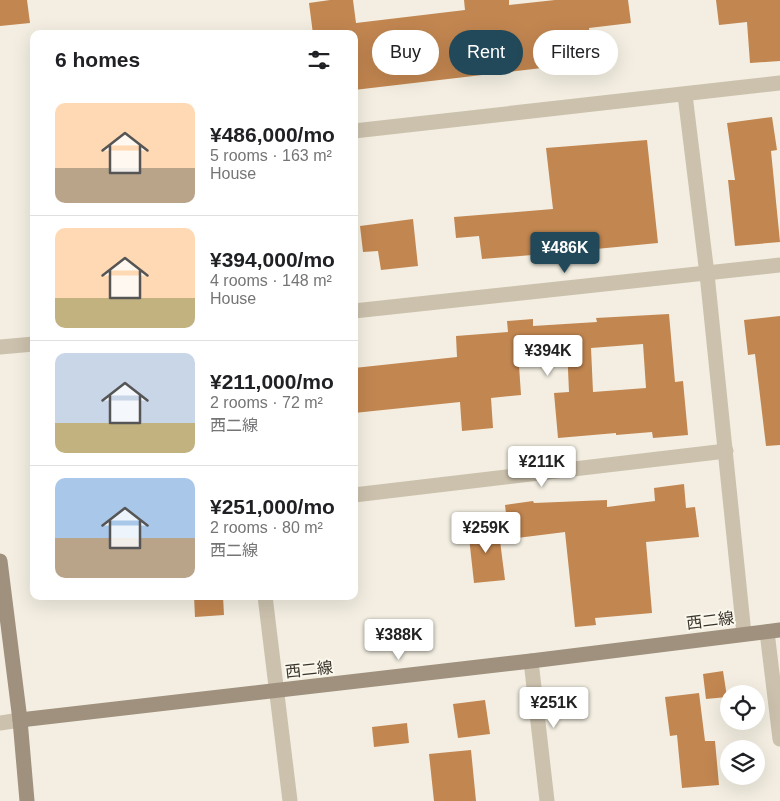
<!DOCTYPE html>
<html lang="en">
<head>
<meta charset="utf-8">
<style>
	body { margin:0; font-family:Helvetica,"Noto Sans JP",sans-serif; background:#f6f6f6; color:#202124; height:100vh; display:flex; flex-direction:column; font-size:19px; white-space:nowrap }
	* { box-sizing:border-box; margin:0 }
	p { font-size:16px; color:#757577 }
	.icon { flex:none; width:28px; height:28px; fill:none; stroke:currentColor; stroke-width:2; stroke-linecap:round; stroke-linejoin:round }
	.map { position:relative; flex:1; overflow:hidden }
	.panel { position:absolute; left:30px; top:30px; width:328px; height:570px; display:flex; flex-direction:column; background:#fff; border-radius:10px; box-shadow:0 5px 20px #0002 }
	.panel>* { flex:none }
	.banner { position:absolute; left:372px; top:30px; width:332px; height:45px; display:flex; gap:10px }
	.controls { position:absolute; left:720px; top:685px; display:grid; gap:10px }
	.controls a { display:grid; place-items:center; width:45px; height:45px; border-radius:50%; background:#fff; box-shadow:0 5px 20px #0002; font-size:25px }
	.price { position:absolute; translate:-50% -42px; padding:0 11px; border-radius:5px; background:#fff; color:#222; font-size:16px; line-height:32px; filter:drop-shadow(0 1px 2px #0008) }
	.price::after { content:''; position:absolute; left:50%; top:30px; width:15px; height:11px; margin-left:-8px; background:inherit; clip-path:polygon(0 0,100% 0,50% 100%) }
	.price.selected { background:#22495a; color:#fff }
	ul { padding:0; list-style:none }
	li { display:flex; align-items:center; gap:15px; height:125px; padding:0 25px }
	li+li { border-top:1px solid #e0e0e0 }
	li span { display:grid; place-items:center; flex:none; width:140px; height:100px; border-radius:10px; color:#555 }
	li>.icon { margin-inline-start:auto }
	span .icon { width:60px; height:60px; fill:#fffc; stroke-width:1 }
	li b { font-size:21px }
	h2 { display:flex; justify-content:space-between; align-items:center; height:60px; padding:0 25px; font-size:21px }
	.pill { padding:0 18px; border-radius:22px; background:#fff; box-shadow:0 5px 20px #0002; font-size:18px; line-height:45px }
	.pill.selected { background:#22495a; color:#fff }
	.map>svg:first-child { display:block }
	.building { fill:#c28650; fill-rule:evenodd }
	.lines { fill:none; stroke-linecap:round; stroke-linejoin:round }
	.street { stroke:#cbc1ad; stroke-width:15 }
	.secondary { stroke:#9f917e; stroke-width:15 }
	.labels { text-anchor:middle; stroke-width:4; stroke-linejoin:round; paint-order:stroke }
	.street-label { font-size:16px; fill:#39332b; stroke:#faf7ed }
</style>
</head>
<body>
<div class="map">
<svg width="780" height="801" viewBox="0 0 780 801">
	<rect width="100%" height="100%" fill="#f3eee1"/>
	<!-- building -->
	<g class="building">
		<path d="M0 0H27L30 23 0 26Z"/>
		<path d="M330 0H353L356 23 465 10 464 0H509V5L555 0H628L631 23 589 28 593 62 354 90V34H313L309 3Z"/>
		<path d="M716 0H780V61L750 63 747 22 719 25Z"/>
		<path d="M772 117 777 150 771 151 780 242 735 246 728 180H735L727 123Z"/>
		<path d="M647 140 658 243 596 249V257L558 261 557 253 482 259 479 236 456 238 454 217 553 209 546 148Z"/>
		<path d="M413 219 418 266 381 270 378 251 363 252 360 226Z"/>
		<path d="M669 314 675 382 683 381 688 435 653 438 652 432 616 435V433L558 438 554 393 569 392 567 347 518 351 521 395 491 398 493 428 462 431 460 402 354 413V368L457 357 456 336 508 332 507 321 533 319V326L597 322 596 318ZM643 344 646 388 593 392 591 348Z"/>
		<path d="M780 316V445L766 446 755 354 748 355 744 320Z"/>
		<path d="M684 484 686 508 695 507 699 537 646 542 652 613 595 618 596 625 575 627 565 532 509 539 505 505 533 501 534 503 607 500V507L655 501 654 488Z"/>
		<path d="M498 525 505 580 474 583 468 528Z"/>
		<path d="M194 596H223L224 615 195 617Z"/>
		<path d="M723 671 727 697 706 699 703 674Z"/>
		<path d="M699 693 705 741H715L719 785 682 788 677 735 670 736 665 697Z"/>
		<path d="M485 700 490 734 458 738 453 704Z"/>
		<path d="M407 723 409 743 374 747 372 727Z"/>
		<path d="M471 750 476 801H434L429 754Z"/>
	</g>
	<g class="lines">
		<!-- street -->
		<g class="street">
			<path d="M685 95 707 274 744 634"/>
			<path d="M354 131 780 83"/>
			<path d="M354 311 780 265"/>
			<path d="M0 347 34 344"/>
			<path d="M354 495 726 451"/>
			<path d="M265 596 290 801"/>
			<path d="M767 632 780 739"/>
			<path d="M531 661 547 801"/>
			<path d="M0 723 20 720"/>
		</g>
		<!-- secondary -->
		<g class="secondary">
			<path d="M0 561 20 720 27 801"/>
			<path d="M20 720 531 661 780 630"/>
		</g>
	</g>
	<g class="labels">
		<!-- street labels -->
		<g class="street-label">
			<text transform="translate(710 620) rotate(-7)" y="6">西二線</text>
			<text transform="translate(309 669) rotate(-6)" y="6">西二線</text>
		</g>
	</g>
</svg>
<div class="controls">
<a><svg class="icon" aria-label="locate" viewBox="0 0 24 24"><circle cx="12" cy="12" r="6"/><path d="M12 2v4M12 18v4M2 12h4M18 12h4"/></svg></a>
<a><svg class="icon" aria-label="layers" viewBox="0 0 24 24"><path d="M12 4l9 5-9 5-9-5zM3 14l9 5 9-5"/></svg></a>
</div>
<b class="price selected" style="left:565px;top:274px">¥486K</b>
<b class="price" style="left:548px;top:377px">¥394K</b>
<b class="price" style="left:542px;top:488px">¥211K</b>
<b class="price" style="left:486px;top:554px">¥259K</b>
<b class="price" style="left:399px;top:661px">¥388K</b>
<b class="price" style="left:554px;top:729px">¥251K</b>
<div class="banner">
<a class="pill">Buy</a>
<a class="pill selected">Rent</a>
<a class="pill">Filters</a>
</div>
<section class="panel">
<h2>6 homes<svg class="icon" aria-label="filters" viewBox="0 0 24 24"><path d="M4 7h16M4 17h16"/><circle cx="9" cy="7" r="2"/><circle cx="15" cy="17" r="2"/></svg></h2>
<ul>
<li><span style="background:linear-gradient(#ffd9b3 65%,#b9a48a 0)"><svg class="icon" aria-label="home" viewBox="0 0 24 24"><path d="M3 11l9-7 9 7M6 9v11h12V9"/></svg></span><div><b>¥486,000/mo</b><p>5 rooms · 163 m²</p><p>House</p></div></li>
<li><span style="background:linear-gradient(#ffd9b3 70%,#c2b280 0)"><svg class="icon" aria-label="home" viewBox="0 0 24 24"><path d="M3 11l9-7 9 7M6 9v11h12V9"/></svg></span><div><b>¥394,000/mo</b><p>4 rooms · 148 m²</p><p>House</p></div></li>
<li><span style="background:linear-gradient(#c9d6e8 70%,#c2b280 0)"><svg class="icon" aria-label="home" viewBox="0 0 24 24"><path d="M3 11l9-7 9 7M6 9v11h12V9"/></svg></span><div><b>¥211,000/mo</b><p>2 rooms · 72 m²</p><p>西二線</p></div></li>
<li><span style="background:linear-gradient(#a9c7e8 60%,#b9a48a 0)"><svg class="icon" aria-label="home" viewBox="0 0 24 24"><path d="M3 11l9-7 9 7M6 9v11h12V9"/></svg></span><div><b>¥251,000/mo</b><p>2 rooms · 80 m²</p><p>西二線</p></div></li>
</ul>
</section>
</div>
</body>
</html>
